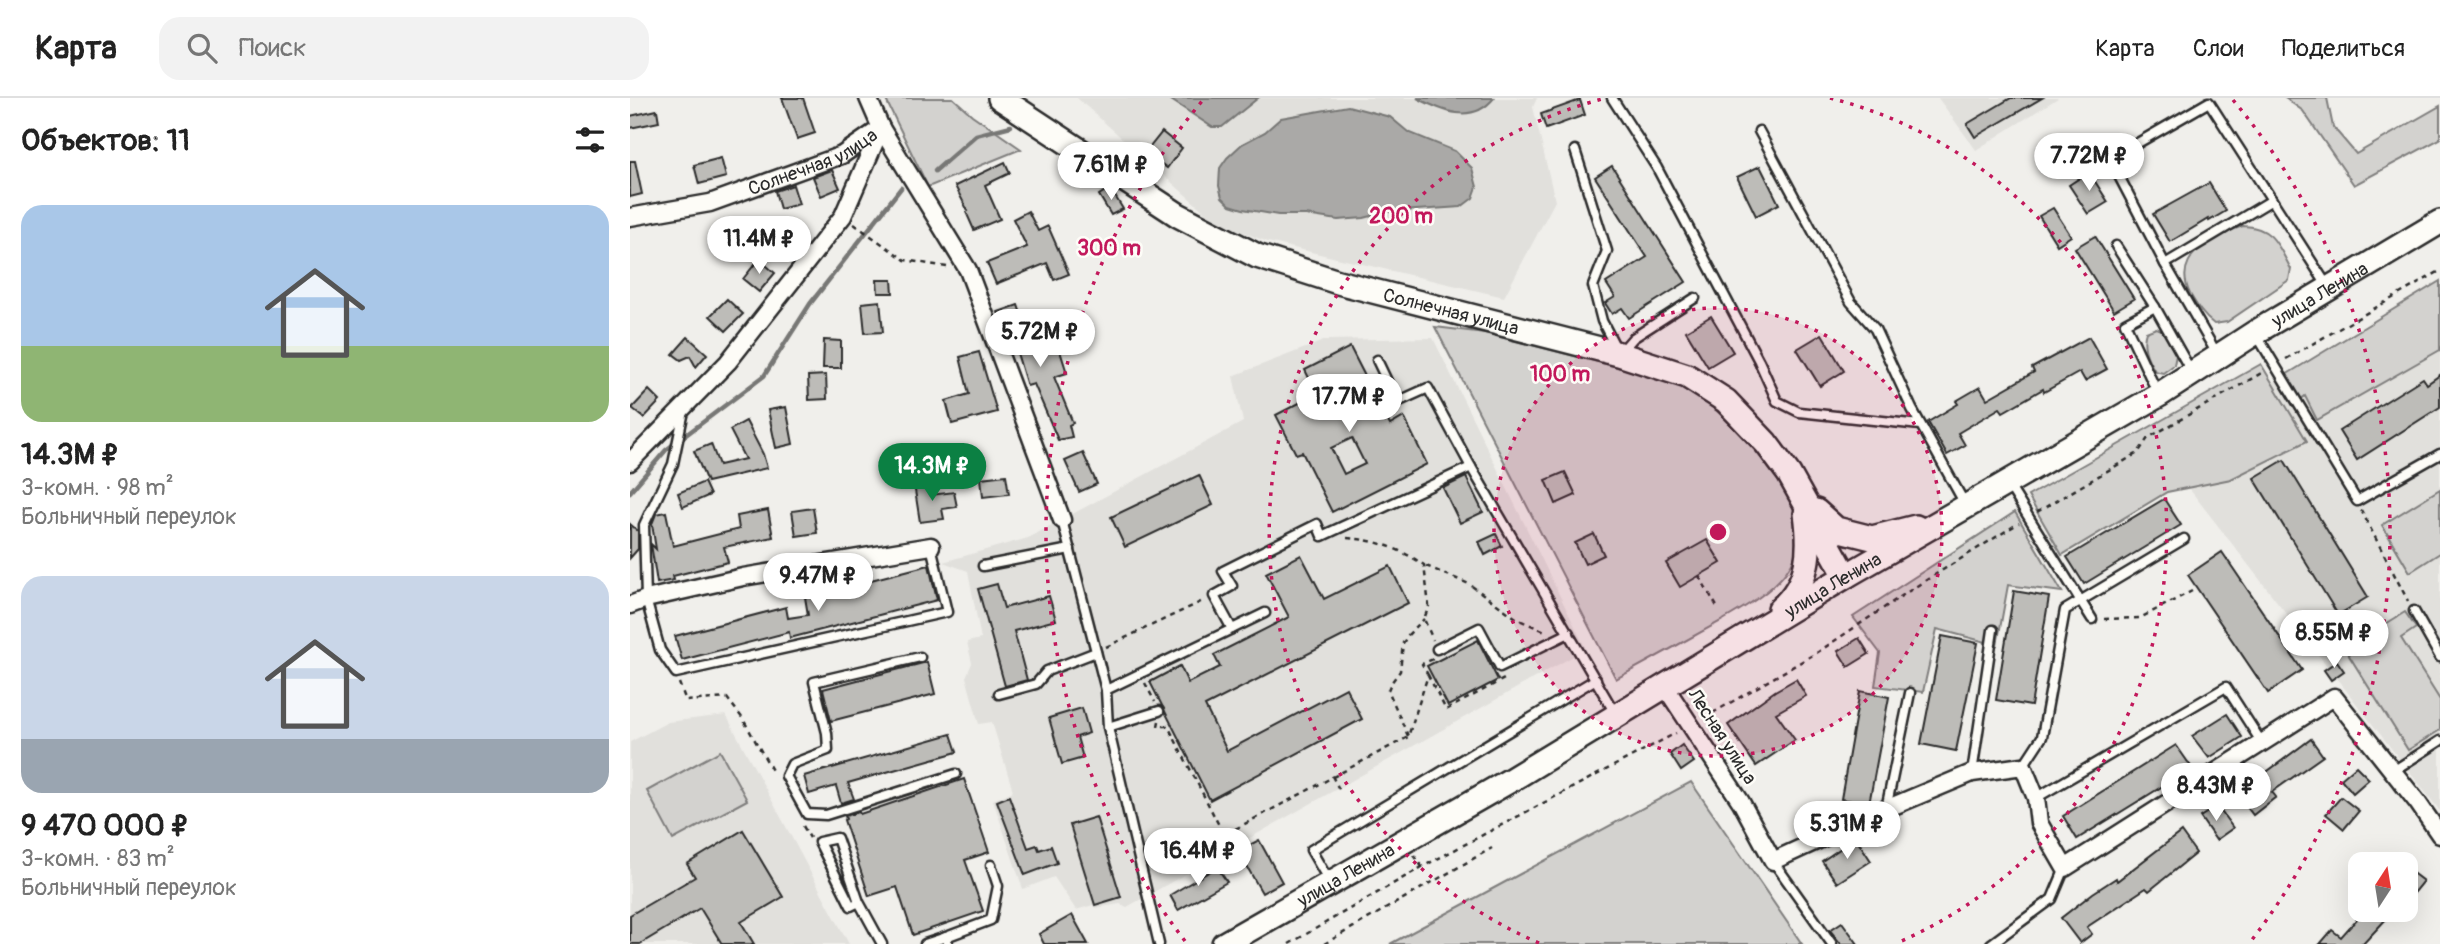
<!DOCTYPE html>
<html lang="ru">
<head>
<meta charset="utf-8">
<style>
	body { margin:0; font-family:Pangolin,sans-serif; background:#f2f2f2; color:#222; height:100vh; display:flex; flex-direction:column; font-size:26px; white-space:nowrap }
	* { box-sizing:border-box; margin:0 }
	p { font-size:23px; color:#767676 }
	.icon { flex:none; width:38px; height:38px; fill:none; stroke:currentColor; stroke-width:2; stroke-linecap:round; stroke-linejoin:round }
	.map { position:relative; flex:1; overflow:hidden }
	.panel { display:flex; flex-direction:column; background:#fff; width:630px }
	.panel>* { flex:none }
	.needle { width:46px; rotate:12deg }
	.fabs { position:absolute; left:1718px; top:754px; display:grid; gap:14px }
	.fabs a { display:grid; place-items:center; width:70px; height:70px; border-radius:14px; background:#fff; box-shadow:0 7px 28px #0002; font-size:35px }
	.price { position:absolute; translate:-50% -60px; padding:0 16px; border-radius:24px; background:#fff; color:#222; font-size:23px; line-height:46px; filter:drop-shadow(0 2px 4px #0008) }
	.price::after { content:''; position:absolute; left:50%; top:42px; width:21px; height:16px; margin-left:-10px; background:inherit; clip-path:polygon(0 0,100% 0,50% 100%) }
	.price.on { background:#0b8043; color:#fff }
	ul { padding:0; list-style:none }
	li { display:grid; align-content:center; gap:14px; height:371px; padding:0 21px }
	li span { display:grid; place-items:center; height:217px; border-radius:21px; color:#555 }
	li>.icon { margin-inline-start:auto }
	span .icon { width:126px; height:126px; fill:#fffc; stroke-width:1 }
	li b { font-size:30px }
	h2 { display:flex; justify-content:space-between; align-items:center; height:84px; padding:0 21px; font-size:30px }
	header { display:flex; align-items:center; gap:42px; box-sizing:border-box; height:98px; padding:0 35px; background:#fff; border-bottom:2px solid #e0e0e0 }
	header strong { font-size:33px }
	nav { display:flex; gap:38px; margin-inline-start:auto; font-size:24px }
	.search { width:490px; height:63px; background:#f2f2f2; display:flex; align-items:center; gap:18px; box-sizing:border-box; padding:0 24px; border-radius:21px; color:#767676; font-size:26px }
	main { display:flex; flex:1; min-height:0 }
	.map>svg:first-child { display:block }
	.built { fill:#e1e0dc }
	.green { fill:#d3d2cf; stroke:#7f7e7d; stroke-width:2 }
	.water { fill:#aaa9a7; stroke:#777775; stroke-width:2 }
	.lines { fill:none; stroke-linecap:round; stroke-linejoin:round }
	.stream { stroke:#777775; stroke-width:4.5 }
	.building { fill:#bdbcb8; stroke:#2b2b2b; stroke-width:2; fill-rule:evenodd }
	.lane-casing { stroke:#2b2b2b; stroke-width:13 }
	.street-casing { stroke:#2b2b2b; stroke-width:21 }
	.secondary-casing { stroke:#2b2b2b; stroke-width:28 }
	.path { stroke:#2b2b2b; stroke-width:2.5; stroke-dasharray:5 5; stroke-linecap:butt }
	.lane { stroke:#fdfcf7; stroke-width:8 }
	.street { stroke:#fdfcf7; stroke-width:16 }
	.secondary { stroke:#fdfcf7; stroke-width:23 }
	.ring { fill:none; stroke:#c2185b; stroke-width:3.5; stroke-dasharray:3.5 7 }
	.labels { text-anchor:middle; stroke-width:5; stroke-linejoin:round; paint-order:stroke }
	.street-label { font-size:19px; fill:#2b2b2b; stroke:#fdfcf7 }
	.centre { fill:#c2185b; stroke:#fdfcf7; stroke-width:3.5 }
	.ring-label { font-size:21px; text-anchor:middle; font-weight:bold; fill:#c2185b; stroke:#fdfcf7; stroke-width:5; stroke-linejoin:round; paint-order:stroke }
</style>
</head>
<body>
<header>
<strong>Карта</strong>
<div class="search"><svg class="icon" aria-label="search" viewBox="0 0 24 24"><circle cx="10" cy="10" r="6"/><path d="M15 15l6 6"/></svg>Поиск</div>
<nav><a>Карта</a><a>Слои</a><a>Поделиться</a></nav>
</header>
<main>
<section class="panel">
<h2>Объектов: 11<svg class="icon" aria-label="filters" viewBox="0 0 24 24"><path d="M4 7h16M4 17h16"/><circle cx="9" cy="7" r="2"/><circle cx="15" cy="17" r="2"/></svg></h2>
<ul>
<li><span style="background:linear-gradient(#a9c7e8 65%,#8fb573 0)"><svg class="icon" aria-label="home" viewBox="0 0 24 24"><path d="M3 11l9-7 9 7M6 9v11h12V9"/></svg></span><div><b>14.3M ₽</b><p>3-комн. · 98 m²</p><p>Больничный переулок</p></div></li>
<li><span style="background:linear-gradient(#c9d6e8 75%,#9aa5b1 0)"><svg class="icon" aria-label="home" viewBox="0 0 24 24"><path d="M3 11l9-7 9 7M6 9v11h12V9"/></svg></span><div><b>9 470 000 ₽</b><p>3-комн. · 83 m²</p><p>Больничный переулок</p></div></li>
</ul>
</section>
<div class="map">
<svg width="1810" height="846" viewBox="0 0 1810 846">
	<rect width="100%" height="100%" fill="#f0efeb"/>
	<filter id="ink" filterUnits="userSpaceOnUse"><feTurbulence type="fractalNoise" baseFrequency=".0143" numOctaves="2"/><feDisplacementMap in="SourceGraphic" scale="14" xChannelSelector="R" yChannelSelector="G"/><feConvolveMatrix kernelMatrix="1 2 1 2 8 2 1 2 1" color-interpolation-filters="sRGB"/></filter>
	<g filter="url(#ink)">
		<!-- built -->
		<g class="built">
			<path d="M447 0H907L903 9 925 103 874 199 638 144 586 124Z"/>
			<path d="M1308 0H1428L1346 52Z"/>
			<path d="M1810 187V713L1529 352Z"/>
			<path d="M803 240 956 551 497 809 490 806 465 810 463 807 446 812 424 779 393 791 363 702 383 693 362 624 349 626 336 579 342 565 337 544 351 541 338 473 313 464 398 440 613 324 603 278 696 242Z"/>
			<path d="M96 617 219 846H0V644L38 624Z"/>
		</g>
		<!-- green -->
		<g class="green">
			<path d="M255 0H323L342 17 391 51 298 89Z"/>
			<path d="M1655 0H1697L1703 29 1726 56 1810 8V41L1724 87 1673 13Z"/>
			<path d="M1613 128C1643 129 1648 147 1661 171L1659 182 1597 224 1584 226C1573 218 1567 208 1560 196 1541 157 1584 138 1613 128Z"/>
			<path d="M1810 183V252L1687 322 1675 298 1669 303 1654 278Z"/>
			<path d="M805 229 855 235 1034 281C1079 299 1110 331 1138 369 1145 379 1154 389 1159 400 1191 463 1141 494 1093 522 1057 542 1022 561 986 581Z"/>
			<path d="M1526 230 1533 233 1546 257 1544 267 1533 275 1525 273C1517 261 1511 248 1516 234Z"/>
			<path d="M1631 266 1677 343 1601 381 1537 394 1432 457 1398 398Z"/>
			<path d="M1810 391V455L1780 474 1752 427Z"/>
			<path d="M1385 414 1432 494 1378 487 1367 547 1307 531 1293 594 1245 588 1250 555 1223 519Z"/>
			<path d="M1775 514 1786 530 1771 540 1810 602V632L1778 652 1715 551Z"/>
			<path d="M90 653 117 702 43 742 17 693Z"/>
			<path d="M1061 684 1172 846H760Z"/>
		</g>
		<!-- water -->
		<g class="water">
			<path d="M538 0H628L592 29H582Z"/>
			<path d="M787 0H864C842 27 812 13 787 0Z"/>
			<path d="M718 8 760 19 778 34 825 53 842 70 847 89 843 100 831 109 757 114 734 120 708 122 676 117H648L613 111 600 107 592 99 589 88 590 70 597 60 612 46 635 34 651 20Z"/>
		</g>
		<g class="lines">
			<!-- stream -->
			<g class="stream">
				<path d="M305 73 346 37 381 28"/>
				<path d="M0 394 36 352 134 278 180 206 271 90"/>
			</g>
		</g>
		<!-- building -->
		<g class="building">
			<path d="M152 0H173L185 35 167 41Z"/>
			<path d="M1381 0H1412L1345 39 1337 26Z"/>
			<path d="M950 2 955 17 916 31 911 16Z"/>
			<path d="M27 12 29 24 0 30V18Z"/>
			<path d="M532 34 552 50 537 70 516 54Z"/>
			<path d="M91 60 96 79 69 86 64 67Z"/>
			<path d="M0 63H5L12 96 0 99Z"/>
			<path d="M375 64 380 75 355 87 370 121 344 132 336 114 338 113 325 88Z"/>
			<path d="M982 68 1056 184 999 220 992 210 982 216 975 205 985 199 976 185 1017 159 965 79Z"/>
			<path d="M1130 68 1149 106 1126 118 1107 79Z"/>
			<path d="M202 72 210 90 191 98 183 79Z"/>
			<path d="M1459 74 1478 104 1458 116 1439 87Z"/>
			<path d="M1579 85 1596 113 1579 123 1578 121 1540 144 1523 116Z"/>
			<path d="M163 87 169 106 150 111 145 93Z"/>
			<path d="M480 90 493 111 481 117 469 97Z"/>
			<path d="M1423 110 1441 138 1427 147 1409 118Z"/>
			<path d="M398 113 408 133 418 128 439 176 424 182 417 165 366 186 357 165 397 149 383 121Z"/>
			<path d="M1465 138 1504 201 1484 213 1445 150Z"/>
			<path d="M129 161 145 175 129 194 113 181Z"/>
			<path d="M247 182H262L263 195H248Z"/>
			<path d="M97 201 113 216 96 233 80 218Z"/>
			<path d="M250 203 253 234 235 235 232 205Z"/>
			<path d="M388 207 401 245 425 237 437 275 424 279 443 325 439 327 442 339 428 342 404 286 397 288 384 245 380 246 368 214Z"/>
			<path d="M1081 218 1103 254 1078 269 1056 233Z"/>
			<path d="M1192 236 1214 273 1190 288 1167 251Z"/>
			<path d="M58 239 77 256 66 269 60 258 51 262 43 256Z"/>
			<path d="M1459 239 1477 271 1455 283 1450 274 1414 294 1413 291 1373 314 1370 310 1328 335 1335 347 1317 357 1298 324 1328 306 1326 303 1350 289 1357 301 1404 274 1402 270Z"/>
			<path d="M194 242 211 243V270H193Z"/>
			<path d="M720 249 760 327 774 319 797 366 702 414 672 354 666 356 646 317 687 296 675 272ZM722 340 735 366 714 376 701 350Z"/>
			<path d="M349 254 367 314 322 326 316 303 339 296 330 259Z"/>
			<path d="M196 277 197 301 179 302 178 278Z"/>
			<path d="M1810 277V309L1727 362 1709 333 1793 280 1797 286Z"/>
			<path d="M19 292 30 303 14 320 2 310Z"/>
			<path d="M156 309 163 346 146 350 138 312Z"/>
			<path d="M116 323 133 356 137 370 77 384 64 353 81 346 89 367 115 361 100 332Z"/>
			<path d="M453 355 467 386 449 394 435 363Z"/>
			<path d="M1654 362 1738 499 1708 517 1624 380Z"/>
			<path d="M935 374 946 397 926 406 916 382Z"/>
			<path d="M376 377 379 396 353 399 351 380Z"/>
			<path d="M569 377 583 407 495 449 481 419Z"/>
			<path d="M836 379 853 414 830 425 813 390Z"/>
			<path d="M74 384 80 397 53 409 48 395Z"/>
			<path d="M299 384 301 397 324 394 327 409 312 411 314 421 290 424 284 386Z"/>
			<path d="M1534 401 1551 427 1454 486 1437 459Z"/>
			<path d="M183 410 187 435 166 438 162 413Z"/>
			<path d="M138 412 143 439 94 449 98 464 43 478 44 482 27 485 21 446 26 451 22 426 26 416 36 414 43 448 109 431 107 418Z"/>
			<path d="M0 426 8 433V451L0 460Z"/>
			<path d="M866 436 872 448 855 457 849 444Z"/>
			<path d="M964 436 974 457 955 466 945 445Z"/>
			<path d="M1077 442 1091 465 1050 489 1036 465Z"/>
			<path d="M1592 454 1672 572 1638 595 1558 477Z"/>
			<path d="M671 457 694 501 760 468 778 505 575 608 597 653 716 590 732 621 580 702 520 584 550 568 558 585 590 569 584 557 659 519 636 475Z"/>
			<path d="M299 467 307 502 160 540 159 534 52 562 45 538 156 509 158 520 178 517 175 499Z"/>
			<path d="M367 486 374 510 419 498 426 522 384 533 397 582 375 588 348 491Z"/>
			<path d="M1384 493 1419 499 1401 608 1366 602Z"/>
			<path d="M1312 538 1348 545 1326 653 1291 646Z"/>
			<path d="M1229 540 1239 556 1218 569 1208 553Z"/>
			<path d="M848 542 868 582 818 608 797 568Z"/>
			<path d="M1707 563 1714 573 1701 582 1694 572Z"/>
			<path d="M297 564 305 596 201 623 193 591Z"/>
			<path d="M1166 581 1176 598 1146 615 1165 642 1126 668 1098 627 1145 593Z"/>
			<path d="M1230 593 1259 599 1239 706 1211 701Z"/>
			<path d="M452 610 459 635 447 639 453 660 432 666 419 620Z"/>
			<path d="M1597 616 1612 639 1579 660 1562 638Z"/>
			<path d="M321 636 327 654 218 685 224 701 211 705 206 688 179 696 174 678Z"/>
			<path d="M1681 641 1693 658 1642 694 1646 699 1623 717 1607 696Z"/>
			<path d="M1052 647 1064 664 1051 673 1040 656Z"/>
			<path d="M1546 647 1562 670 1447 741 1433 718Z"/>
			<path d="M1726 668 1739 681 1723 695 1711 681Z"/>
			<path d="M334 681 359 754 335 762 353 813 283 837 267 789 239 798 214 722 216 721 215 718 229 714 230 716Z"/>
			<path d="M379 698 398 750 407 747 409 752 421 748 427 765 395 777 367 703Z"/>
			<path d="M1711 699 1729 713 1714 731 1696 716Z"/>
			<path d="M1587 708 1603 730 1586 742 1570 719Z"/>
			<path d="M466 719 491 799 465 807 440 727Z"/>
			<path d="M113 732 153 799 111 824 124 846H92L70 810 10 846H0V817L65 779 57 766Z"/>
			<path d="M1551 734 1566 755 1519 793 1516 790 1457 829 1462 836 1450 845 1431 820 1463 795 1486 780 1487 783Z"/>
			<path d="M1226 740 1241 763 1207 785 1192 763Z"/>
			<path d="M629 742 652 784 632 795 608 753Z"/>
			<path d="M587 769 597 784 548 812 540 797Z"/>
			<path d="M1776 770 1793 783 1776 804Z"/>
			<path d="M1735 812H1750L1758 819 1733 846H1690L1702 832 1711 839Z"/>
			<path d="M442 817 458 846H414L409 836Z"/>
			<path d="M1212 824 1228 846H1211L1200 832Z"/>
		</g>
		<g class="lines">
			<defs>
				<g id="lane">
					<path d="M982 0 1027 70 1129 263 1147 303 1169 314 1290 327"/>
					<path d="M1129 33 1221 204 1245 231 1282 311 1335 406"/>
					<path d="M945 52 977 153 963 188 972 223 989 256 1003 240 1065 200"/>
					<path d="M1486 148 1525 209 1561 273"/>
					<path d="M1535 166 1642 102"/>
					<path d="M1525 209 1495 225 1528 296"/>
					<path d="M1626 236 1727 403 1810 356"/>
					<path d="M1587 256 1535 166 1480 61 1579 4 1698 189"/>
					<path d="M747 262 767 304 798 290 841 369"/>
					<path d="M54 313 43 366 14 427 16 501 30 552 46 575 317 514 301 448"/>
					<path d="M1378 386 1462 521"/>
					<path d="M432 422 476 592"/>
					<path d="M353 468 440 451"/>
					<path d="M1784 513 1810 559"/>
					<path d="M602 531 635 515"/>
					<path d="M807 551 849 530 870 569 939 535"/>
					<path d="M290 559 184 584 197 635 198 652 162 666 156 678 177 716 196 717 326 676"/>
					<path d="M369 596 406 586 417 573 466 554"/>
					<path d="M478 629 529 613"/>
					<path d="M1393 668 1412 639 1435 512 1554 441"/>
					<path d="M1763 673 1810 643"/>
					<path d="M1342 675 1363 532"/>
					<path d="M1406 700 1596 589 1632 645"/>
					<path d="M1256 711 1280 595"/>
					<path d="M1143 763 1202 846"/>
					<path d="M699 783 681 752 966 581"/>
					<path d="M229 804 221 808 189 744 207 740 229 804 252 846"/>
					<path d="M316 839 361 822 368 788 361 767"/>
					<path d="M295 846 316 839 318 846"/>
					<path d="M529 846 478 629 476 592 602 531 584 498 602 488 593 473 687 426 692 438 841 369 986 617"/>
					<path d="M1361 846 1422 801 1435 770"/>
				</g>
				<g id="street">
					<path d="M238 0 251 30 338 172 432 422"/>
					<path id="s1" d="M0 119 80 105 212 57 251 30"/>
					<path d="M0 364 98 264 213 118 251 30"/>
					<path d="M0 507 16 501 113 479 301 448"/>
					<path d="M1034 587 1111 704 1143 763 1256 711 1342 675 1393 668 1406 700 1409 725 1435 770 1704 599 1788 705 1810 737"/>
				</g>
				<g id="secondary">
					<path id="s2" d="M370 0 548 117 627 158 708 184 989 256 1057 278 1096 303 1136 345 1159 376 1216 478"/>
					<path d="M1186 413 1206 431 1242 440 1286 429"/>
					<path d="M1150 511C1180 485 1181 452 1176 415"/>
					<path id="s3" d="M594 846 879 683 1216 478 1529 297 1626 234 1810 124"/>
				</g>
			</defs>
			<!-- lane casing -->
			<use href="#lane" class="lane-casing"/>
			<!-- street casing -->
			<use href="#street" class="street-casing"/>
			<!-- secondary casing -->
			<use href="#secondary" class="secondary-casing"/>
			<!-- path -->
			<g class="path">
				<path d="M224 126 275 162 317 169"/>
				<path d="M1656 261 1810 173"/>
				<path d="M1731 412 1778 503"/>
				<path d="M1407 414 1508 355 1518 340 1635 273"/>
				<path d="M717 440C747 442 769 450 794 467L799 508 794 521 803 542"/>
				<path d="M796 468 839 486 889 522 915 533"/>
				<path d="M1069 478 1089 512"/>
				<path d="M1474 521 1510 520 1562 493"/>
				<path d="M476 549 575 502"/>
				<path d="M798 577 816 612 874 581"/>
				<path d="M49 585 56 603 97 600 113 621 144 676"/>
				<path d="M515 585 525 604"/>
				<path d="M1074 620 1188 554 1285 489 1389 425"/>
				<path d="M529 623 528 628H538L594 737"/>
				<path d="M778 638 758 592 761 585 770 573 773 545 778 537 794 521"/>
				<path d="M702 678 710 693"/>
				<path d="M173 728 180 740"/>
				<path d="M518 749 594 737 778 639 798 577 792 566 803 561"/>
				<path d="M784 757 792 769"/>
				<path d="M659 846 792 769 1046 635"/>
				<path d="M694 846 862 750"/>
			</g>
			<!-- lane -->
			<use href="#lane" class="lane"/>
			<!-- street -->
			<use href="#street" class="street"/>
			<!-- secondary -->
			<use href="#secondary" class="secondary"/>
		</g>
	</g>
	<!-- distance rings -->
	<circle cx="1088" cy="434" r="224" fill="#c2185b" fill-opacity=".12"/>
	<g class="ring">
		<circle cx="1088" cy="434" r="224"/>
		<path d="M909 845A448 448 0 0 1 976 0M1200 0A448 448 0 0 1 1267 845"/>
		<path d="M555 843A672 672 0 0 1 573 2M1603 2A672 672 0 0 1 1621 843"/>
	</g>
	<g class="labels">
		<!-- street labels -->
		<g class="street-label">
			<text dy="7" stroke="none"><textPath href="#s1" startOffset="192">Солнечная улица</textPath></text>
			<text dy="7" stroke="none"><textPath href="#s3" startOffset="1274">улица Ленина</textPath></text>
			<text dy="7" stroke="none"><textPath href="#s2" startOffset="504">Солнечная улица</textPath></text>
			<text dy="7" stroke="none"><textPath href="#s3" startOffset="707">улица Ленина</textPath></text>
			<text transform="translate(1093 638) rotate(57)" y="7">Лесная улица</text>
			<text dy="7" stroke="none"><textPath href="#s3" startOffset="140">улица Ленина</textPath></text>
		</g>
	</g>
	<circle cx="1088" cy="434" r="10" class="centre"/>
	<g class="ring-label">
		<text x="771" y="125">200 m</text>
		<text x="479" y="157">300 m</text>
		<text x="930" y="283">100 m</text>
	</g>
</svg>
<div class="fabs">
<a><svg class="needle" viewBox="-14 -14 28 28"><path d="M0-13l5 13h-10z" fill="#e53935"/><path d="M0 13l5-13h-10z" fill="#767676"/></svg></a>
</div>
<b class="price" style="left:1459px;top:95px">7.72M ₽</b>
<b class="price" style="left:481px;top:104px">7.61M ₽</b>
<b class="price" style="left:129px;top:178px">11.4M ₽</b>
<b class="price" style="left:410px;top:271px">5.72M ₽</b>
<b class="price" style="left:719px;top:336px">17.7M ₽</b>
<b class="price on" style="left:302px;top:405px">14.3M ₽</b>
<b class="price" style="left:188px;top:515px">9.47M ₽</b>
<b class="price" style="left:1704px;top:572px">8.55M ₽</b>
<b class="price" style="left:1586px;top:725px">8.43M ₽</b>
<b class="price" style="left:1217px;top:763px">5.31M ₽</b>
<b class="price" style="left:568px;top:790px">16.4M ₽</b>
</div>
</main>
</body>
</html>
